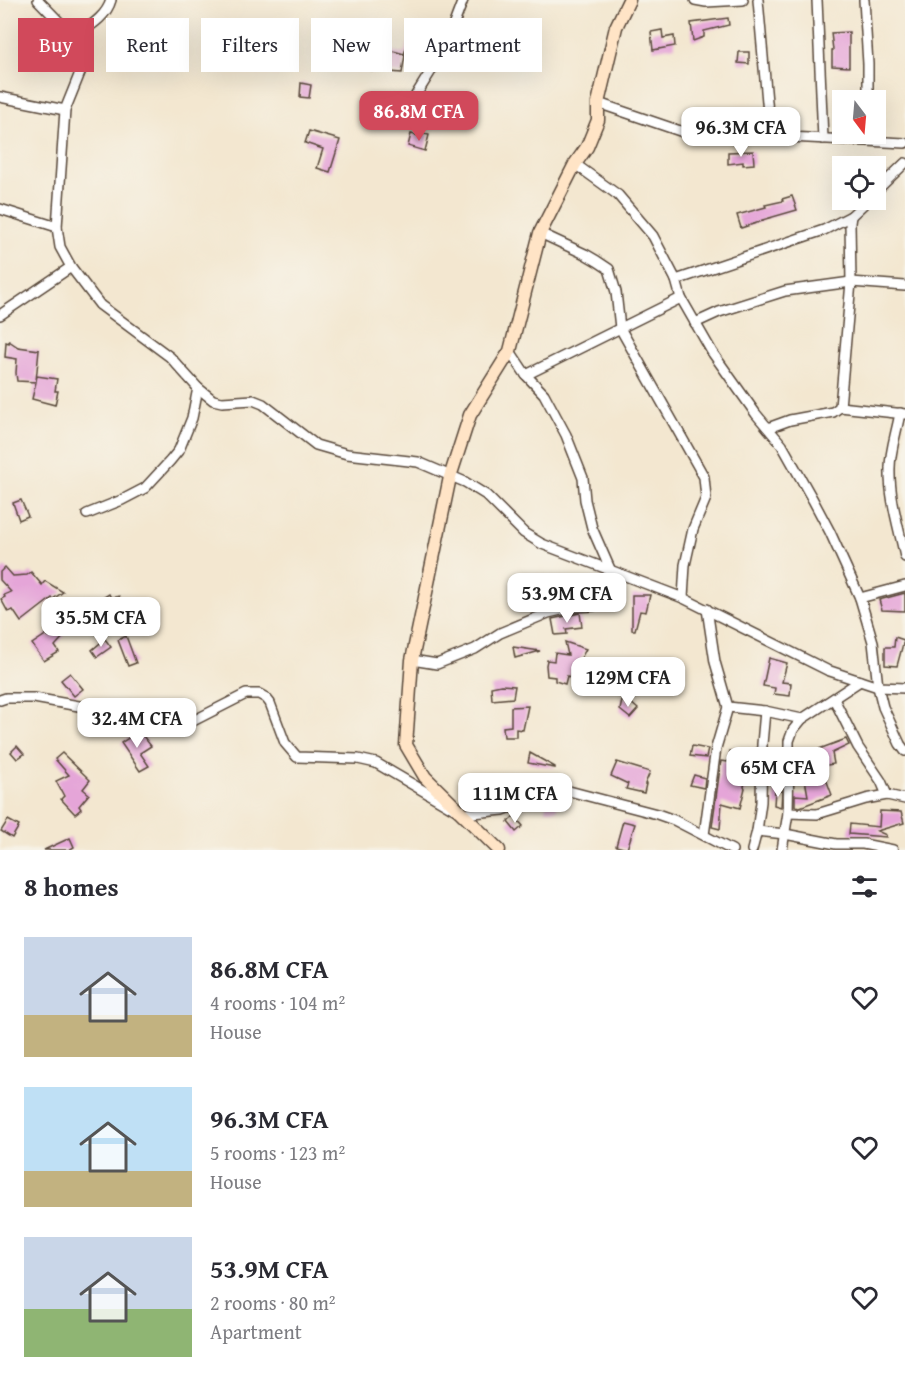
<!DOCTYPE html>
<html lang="en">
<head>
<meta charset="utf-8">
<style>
	body { margin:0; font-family:"Gentium Book Plus",serif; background:#f2f2f3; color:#2b2b33; height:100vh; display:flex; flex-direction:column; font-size:22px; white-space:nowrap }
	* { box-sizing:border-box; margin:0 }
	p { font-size:20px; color:#7c7c81 }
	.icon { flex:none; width:33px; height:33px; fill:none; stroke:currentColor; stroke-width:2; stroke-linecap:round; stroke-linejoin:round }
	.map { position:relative; height:850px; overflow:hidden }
	.side { display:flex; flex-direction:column; background:#fff; flex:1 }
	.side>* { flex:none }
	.banner { position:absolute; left:18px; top:18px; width:600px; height:54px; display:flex; gap:12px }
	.needle { width:39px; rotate:164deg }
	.fabs { position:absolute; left:832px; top:90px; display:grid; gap:12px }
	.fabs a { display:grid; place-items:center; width:54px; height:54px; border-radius:0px; background:#fff; box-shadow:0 6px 24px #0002; font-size:30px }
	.price { position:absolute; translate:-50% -51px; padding:0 14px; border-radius:12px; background:#fff; color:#222; font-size:20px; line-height:39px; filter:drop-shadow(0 2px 3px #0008) }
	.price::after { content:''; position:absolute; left:50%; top:36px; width:18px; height:14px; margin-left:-9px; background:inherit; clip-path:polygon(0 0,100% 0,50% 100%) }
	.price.on { background:#d1495b; color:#fff }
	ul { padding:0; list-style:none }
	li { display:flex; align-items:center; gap:18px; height:150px; padding:0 24px }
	li span { display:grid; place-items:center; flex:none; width:168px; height:120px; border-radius:0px; color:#555 }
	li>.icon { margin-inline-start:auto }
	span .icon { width:72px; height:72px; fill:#fffc; stroke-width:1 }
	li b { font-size:26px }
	h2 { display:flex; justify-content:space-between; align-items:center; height:72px; padding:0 24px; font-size:26px }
	.chip { padding:0 21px; border-radius:0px; background:#fff; box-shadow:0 6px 24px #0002; font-size:21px; line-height:54px }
	.chip.on { background:#d1495b; color:#fff }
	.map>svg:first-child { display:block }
	.building { fill:#e5a5d8 }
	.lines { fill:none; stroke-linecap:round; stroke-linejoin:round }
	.street-casing { stroke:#574639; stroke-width:12 }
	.secondary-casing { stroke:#574639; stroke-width:15 }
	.street { stroke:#fff; stroke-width:9 }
	.secondary { stroke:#ffe4c6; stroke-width:12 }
</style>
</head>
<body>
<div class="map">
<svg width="905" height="850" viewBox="0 0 905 850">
	<rect width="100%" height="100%" fill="#f7f3e8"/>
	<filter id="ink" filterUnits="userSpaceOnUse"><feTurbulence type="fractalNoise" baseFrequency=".0167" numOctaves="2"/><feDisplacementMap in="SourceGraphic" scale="12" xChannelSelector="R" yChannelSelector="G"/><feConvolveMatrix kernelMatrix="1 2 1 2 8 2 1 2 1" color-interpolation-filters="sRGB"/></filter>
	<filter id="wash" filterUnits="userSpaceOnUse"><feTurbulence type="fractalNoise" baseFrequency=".008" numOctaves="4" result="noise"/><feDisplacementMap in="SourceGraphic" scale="24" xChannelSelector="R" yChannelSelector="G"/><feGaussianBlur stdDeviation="1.35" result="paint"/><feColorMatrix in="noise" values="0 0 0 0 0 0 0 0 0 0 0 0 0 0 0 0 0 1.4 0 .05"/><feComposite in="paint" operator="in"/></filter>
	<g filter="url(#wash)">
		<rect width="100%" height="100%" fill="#f3e7d0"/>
		<g id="blocks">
			<!-- building -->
			<g class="building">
				<path d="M728 18 729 25 704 31V37L693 41 691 23Z"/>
				<path d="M662 30 663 38 674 36 675 46 653 50 651 32Z"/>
				<path d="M365 32 374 35 367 54 358 50Z"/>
				<path d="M849 32V67L832 66V50H833L831 33Z"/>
				<path d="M408 44 428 53 424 63 405 55 402 73 367 70V68L358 66 361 53 391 58 393 51 404 54Z"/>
				<path d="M739 52H749V64L738 63Z"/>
				<path d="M301 83 311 85 309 98 300 97Z"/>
				<path d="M432 98 454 100 450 113 431 112Z"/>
				<path d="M309 131 340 140 330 172 317 168 323 149 305 143Z"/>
				<path d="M420 133 429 135 425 151 408 146 411 134 420 136Z"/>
				<path d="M753 151 754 164 743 165V162L728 164V152Z"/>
				<path d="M792 196 797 210 762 220 763 221 741 228 737 215 766 207 765 205 783 201 782 199Z"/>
				<path d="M9 341 18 347 39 350 36 381 37 376 57 379 55 391H58L55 405 32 399 36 382 17 381 16 373 17 359 5 357 6 342 9 343Z"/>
				<path d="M21 500 28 516 19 520 13 503Z"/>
				<path d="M5 567 13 576 27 575 31 572 42 585 45 581 63 592 53 599 52 598 21 622 13 610 8 612 1 599 5 597 4 595 11 592 0 580V572Z"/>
				<path d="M905 593V611L882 610 879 600Z"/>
				<path d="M109 594 111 598 119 596 120 598 114 602 119 611 124 605 133 613 129 617 135 623 130 630 105 608 89 615 85 606 101 601V599Z"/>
				<path d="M632 595H650L646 612 640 611 635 630H632Z"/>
				<path d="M580 613 582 627 566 629 567 634 555 635 552 619Z"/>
				<path d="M58 628 65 635 55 646 59 652 44 661 32 644 47 634 49 637Z"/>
				<path d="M126 636 136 663 128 666 118 640Z"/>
				<path d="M895 637 904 640 897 666 885 665V647H894Z"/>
				<path d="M105 639 111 647 97 657 92 650Z"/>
				<path d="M565 642 586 649 579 662 576 672 571 671 570 677 567 676 565 684 555 681V677L547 676 546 665 547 660 554 661 555 653 568 655Z"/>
				<path d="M513 647 540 651 515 658Z"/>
				<path d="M769 658 787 663 782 682 791 683 790 696 774 694 775 688 763 686Z"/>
				<path d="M70 673 83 689 74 696 61 680Z"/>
				<path d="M501 685 515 686 513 698 492 700 491 687Z"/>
				<path d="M623 696 638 709 630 718 620 710Z"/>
				<path d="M528 706 523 730 516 729V737H504L503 727 511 726V707Z"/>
				<path d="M139 731 151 746 140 753 149 766 140 771 121 743Z"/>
				<path d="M846 739 849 745 832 753 834 764 821 766 817 753H819V749Z"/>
				<path d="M17 746 24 754 17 759 11 752Z"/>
				<path d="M692 746 708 749 706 758 690 756Z"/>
				<path d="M730 751 746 753 747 768 744 787 745 788 740 808 722 803 720 829 712 827 721 761 728 762Z"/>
				<path d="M62 753 90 780 83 789 89 794 79 806 81 809 75 814 61 799 64 796 56 781 69 775 55 759Z"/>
				<path d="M530 753 555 767V768L528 763Z"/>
				<path d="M617 762 650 772 645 784H646L644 793 626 789 628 784 611 776Z"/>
				<path d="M820 763 832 795 800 807 795 806V795L808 796 803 768Z"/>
				<path d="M694 775 705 778 704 788 690 785Z"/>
				<path d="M775 790 782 791 781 807 774 805Z"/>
				<path d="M553 800H558L557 810H546V802Z"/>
				<path d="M880 811 901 812 904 823 877 831 886 835V837L849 834 850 824 879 827Z"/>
				<path d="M514 816 523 826 516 832 508 822Z"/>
				<path d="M8 820 19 826 12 838 1 831Z"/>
				<path d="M623 821 635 824 627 849 616 846Z"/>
				<path d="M70 838 74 847 69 850H44Z"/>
			</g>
		</g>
	</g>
	<g filter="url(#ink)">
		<use href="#blocks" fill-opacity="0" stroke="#574639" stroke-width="1.5"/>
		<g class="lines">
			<defs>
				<g id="street">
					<path d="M38 0 74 37 86 58 65 110 57 227 60 247 71 267 100 305 170 357 198 388 213 400 222 402 253 400 263 404 316 445 347 454 418 462 465 482 486 495 524 533 542 544 683 598 827 670 878 687 905 688"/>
					<path d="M695 0 706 2 743 0"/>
					<path d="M758 0 770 136"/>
					<path d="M817 0 823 139"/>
					<path d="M864 0 868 64V100"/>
					<path d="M74 37C88 27 106 18 111 0"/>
					<path d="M416 95 444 50 463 0"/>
					<path d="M0 97 65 110"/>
					<path d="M598 103 686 133 770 136 905 143"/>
					<path d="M575 164 618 195 653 236 676 280 681 298 712 352 756 414 782 445 813 500 830 532 860 598 873 642 878 687 883 707 900 744 905 751"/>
					<path d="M876 191 905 163"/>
					<path d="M0 209 57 227"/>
					<path d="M851 216 850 223 851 282 840 407 905 414"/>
					<path d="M540 233 585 254 597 261 609 269 616 292 620 328 704 477 706 498 693 529 685 565 683 598"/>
					<path d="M676 280 824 230 851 216 868 200"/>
					<path d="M0 315 71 267"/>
					<path d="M695 323 719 312 785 291 851 282 905 286"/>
					<path d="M526 375 681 298"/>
					<path d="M900 413C897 431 890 450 890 468 889 498 899 528 905 557"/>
					<path d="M768 428 790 420 833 412 840 407"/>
					<path d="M87 514 122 500 145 488 170 461 179 450 192 418 198 388"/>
					<path d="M860 598 905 586"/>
					<path d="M412 660 437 664 475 649 500 633 548 613 574 607 593 606 603 597 610 569 592 528 585 500 583 478 566 435 544 394 526 375 510 351"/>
					<path d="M834 699 858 747 881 781 887 795"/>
					<path d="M0 700 6 698H34L90 708 138 724H177L193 721 246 694H259L266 698 270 703 285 743 297 757 358 759 376 763 463 814 503 810 556 792 569 791 657 814 674 820 732 850"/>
					<path d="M728 707 765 711 802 719"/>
					<path d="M788 813 817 814 866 799 887 795 905 799"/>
					<path d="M757 831 785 834 836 844H863L893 850"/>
					<path d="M704 835 716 748 728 707 715 662 707 609"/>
					<path d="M752 850 757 831 761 802 762 744 765 711"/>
					<path d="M782 850 788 813 789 754V741L793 730 802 719 860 681"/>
				</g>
				<path id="secondary" d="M499 850 425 777 406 745 412 660 450 477 470 415 510 351 540 233 575 164 587 147 598 120V103L616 27 629 0"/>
			</defs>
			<!-- street casing -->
			<use href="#street" class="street-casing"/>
			<!-- secondary casing -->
			<use href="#secondary" class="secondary-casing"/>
			<!-- street -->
			<use href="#street" class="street"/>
			<!-- secondary -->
			<use href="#secondary" class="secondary"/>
		</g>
	</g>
</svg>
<div class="fabs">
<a><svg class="needle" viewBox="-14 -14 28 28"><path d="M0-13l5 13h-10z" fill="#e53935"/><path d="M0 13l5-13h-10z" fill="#7c7c81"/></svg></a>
<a><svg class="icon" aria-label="locate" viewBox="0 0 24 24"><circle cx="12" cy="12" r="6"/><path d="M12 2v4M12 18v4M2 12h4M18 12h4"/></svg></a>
</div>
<b class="price on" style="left:419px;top:142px">86.8M CFA</b>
<b class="price" style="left:741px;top:158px">96.3M CFA</b>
<b class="price" style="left:567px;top:624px">53.9M CFA</b>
<b class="price" style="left:101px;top:648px">35.5M CFA</b>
<b class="price" style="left:628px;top:708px">129M CFA</b>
<b class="price" style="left:137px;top:749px">32.4M CFA</b>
<b class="price" style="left:778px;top:798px">65M CFA</b>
<b class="price" style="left:515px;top:824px">111M CFA</b>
<div class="banner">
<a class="chip on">Buy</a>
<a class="chip">Rent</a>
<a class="chip">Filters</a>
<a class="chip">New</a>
<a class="chip">Apartment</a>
</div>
</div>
<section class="side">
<h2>8 homes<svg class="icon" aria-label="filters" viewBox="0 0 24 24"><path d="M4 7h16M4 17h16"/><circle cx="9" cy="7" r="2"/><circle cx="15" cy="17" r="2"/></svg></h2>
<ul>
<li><span style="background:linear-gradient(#c9d6e8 65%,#c2b280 0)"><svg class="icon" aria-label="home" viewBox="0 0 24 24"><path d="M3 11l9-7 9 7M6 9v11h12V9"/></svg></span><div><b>86.8M CFA</b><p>4 rooms · 104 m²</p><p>House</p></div><svg class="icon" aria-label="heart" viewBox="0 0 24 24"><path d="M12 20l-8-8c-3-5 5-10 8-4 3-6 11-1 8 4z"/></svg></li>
<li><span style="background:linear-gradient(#bfe0f5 70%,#c2b280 0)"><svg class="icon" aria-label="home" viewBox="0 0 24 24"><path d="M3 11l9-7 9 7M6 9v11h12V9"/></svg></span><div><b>96.3M CFA</b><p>5 rooms · 123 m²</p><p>House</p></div><svg class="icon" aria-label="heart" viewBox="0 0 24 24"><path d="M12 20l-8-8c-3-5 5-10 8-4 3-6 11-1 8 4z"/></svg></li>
<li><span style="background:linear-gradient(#c9d6e8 60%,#8fb573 0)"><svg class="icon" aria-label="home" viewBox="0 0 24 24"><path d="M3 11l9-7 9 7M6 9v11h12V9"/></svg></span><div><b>53.9M CFA</b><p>2 rooms · 80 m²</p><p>Apartment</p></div><svg class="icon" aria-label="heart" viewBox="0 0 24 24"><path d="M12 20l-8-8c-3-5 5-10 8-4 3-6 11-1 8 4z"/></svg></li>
</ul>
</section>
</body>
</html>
